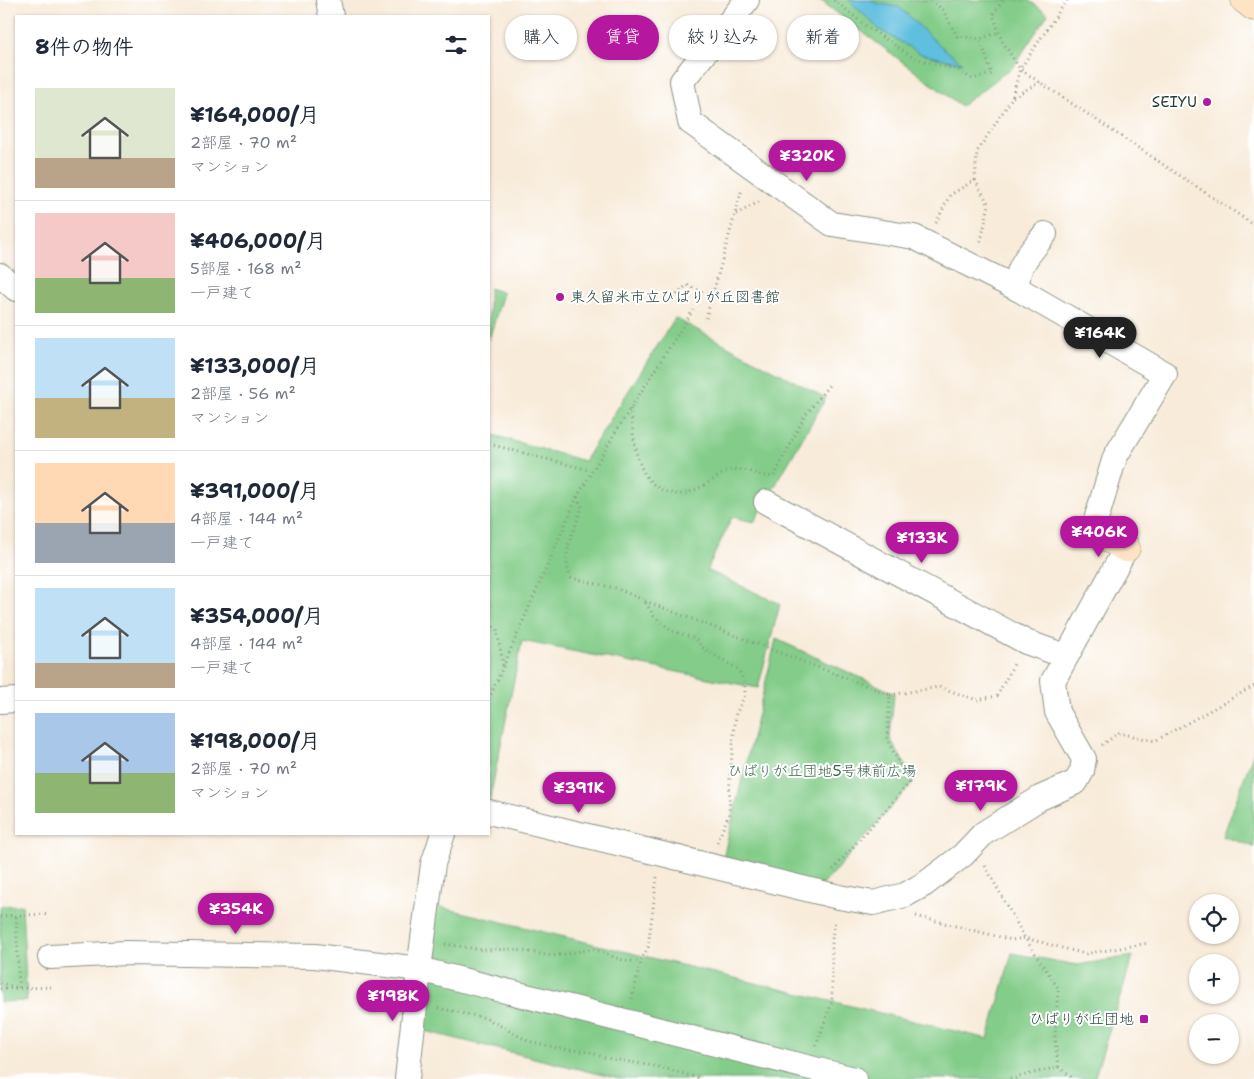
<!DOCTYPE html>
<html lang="ja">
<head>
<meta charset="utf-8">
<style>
	body { margin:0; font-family:"Shantell Sans","Klee One",sans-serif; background:#f6f6f7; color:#1f2937; height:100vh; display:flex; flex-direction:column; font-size:19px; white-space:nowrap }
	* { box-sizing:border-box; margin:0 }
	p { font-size:16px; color:#747a83 }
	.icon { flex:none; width:28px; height:28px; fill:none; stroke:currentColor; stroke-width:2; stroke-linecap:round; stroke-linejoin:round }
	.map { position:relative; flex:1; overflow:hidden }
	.side { position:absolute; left:15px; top:15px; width:475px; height:820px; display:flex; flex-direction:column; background:#fff; border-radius:0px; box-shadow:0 1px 4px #0004 }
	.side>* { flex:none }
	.top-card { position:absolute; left:505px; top:15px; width:475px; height:45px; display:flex; gap:10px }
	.tools { position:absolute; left:1189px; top:894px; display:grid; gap:10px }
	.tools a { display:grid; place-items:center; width:50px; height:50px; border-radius:50%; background:#fff; box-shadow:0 1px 4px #0004; font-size:25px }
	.price { position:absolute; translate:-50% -42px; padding:0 11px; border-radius:18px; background:#b5179e; color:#fff; font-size:16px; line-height:32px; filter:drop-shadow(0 1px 2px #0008) }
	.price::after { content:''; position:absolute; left:50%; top:30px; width:15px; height:11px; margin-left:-8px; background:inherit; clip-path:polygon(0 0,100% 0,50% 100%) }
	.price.on { background:#222; color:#fff }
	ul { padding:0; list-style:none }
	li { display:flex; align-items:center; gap:15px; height:125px; padding:0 20px }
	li+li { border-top:1px solid #e0e1e3 }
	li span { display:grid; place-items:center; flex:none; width:140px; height:100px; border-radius:0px; color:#555 }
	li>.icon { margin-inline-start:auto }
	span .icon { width:60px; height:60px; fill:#fffc; stroke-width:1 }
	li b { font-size:21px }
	h2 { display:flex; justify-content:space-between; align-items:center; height:60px; padding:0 20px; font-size:21px }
	.chip { padding:0 18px; border-radius:22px; background:#fff; box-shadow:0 1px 4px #0004; font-size:18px; line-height:45px }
	.chip.on { background:#b5179e; color:#fff }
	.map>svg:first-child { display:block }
	.green { fill:#83cc89; stroke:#51845e }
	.water { fill:#61bfdf; stroke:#407e8a }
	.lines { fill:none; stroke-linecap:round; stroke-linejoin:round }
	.street-casing { stroke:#8c9486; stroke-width:26 }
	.secondary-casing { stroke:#8c9486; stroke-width:29 }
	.path { stroke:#8c9486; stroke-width:3; stroke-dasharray:1 4; stroke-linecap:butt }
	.street { stroke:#fff; stroke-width:24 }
	.secondary { stroke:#fee4c5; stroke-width:28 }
	.poi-dot { fill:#b5179e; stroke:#fff; stroke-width:2 }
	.labels { text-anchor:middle; stroke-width:4; stroke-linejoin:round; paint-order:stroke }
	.poi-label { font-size:15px; fill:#1f3d34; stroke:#fff; text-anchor:end }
	.park-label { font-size:15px; fill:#386149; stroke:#fff }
</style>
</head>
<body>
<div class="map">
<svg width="1254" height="1079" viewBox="0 0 1254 1079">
	<rect width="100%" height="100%" fill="#fff"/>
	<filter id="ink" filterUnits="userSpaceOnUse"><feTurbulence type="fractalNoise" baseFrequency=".02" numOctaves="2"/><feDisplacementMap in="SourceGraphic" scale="10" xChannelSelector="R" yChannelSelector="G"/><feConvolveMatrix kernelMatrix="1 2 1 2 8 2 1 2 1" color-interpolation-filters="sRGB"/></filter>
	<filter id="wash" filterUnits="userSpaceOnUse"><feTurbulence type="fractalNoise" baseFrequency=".0096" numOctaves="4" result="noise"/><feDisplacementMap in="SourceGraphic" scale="20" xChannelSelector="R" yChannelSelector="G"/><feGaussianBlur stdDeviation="1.12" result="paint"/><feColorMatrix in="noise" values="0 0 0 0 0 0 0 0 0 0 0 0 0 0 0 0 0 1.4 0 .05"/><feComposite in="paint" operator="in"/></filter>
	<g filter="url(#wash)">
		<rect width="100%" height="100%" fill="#f8ebd9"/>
		<!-- green -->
		<g class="green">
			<path d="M820 0H1028L1048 14 1013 67 961 106Z"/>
			<path d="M489 288 503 293 489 340Z"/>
			<path d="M675 318 826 398 754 522 732 517 707 570 780 604 758 688 522 641 489 803V434L584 461Z"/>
			<path d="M776 639 894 693 890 738 914 781 822 886 722 862Z"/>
			<path d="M1254 751V847L1223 836Z"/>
			<path d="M22 905 27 1001 0 1002V906Z"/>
			<path d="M436 906 988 1039 1012 953 1077 965 1133 956 1094 1079H619L421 1030Z"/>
		</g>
		<!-- water -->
		<path class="water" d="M849 0H872L875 3 899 7 936 42 962 63 921 54 880 30Z"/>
	</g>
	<g filter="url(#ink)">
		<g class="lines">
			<defs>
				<g id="street">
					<path d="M328 0 331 16"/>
					<path d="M747 0 682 81 690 122 832 224 914 237 1018 289"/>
					<path d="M1045 234C1032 251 1014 267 1018 289L1165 374 1115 457 1093 530"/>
					<path d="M0 275 16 289"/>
					<path d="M766 502 1026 642 1065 656"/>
					<path d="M0 701 16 700"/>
					<path d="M489 812 839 897 873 903 905 895 925 884 963 855 984 833 1040 798 1076 782 1082 771 1084 759 1057 712 1053 681 1126 548"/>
					<path d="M50 957 126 953 315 956 419 969 854 1079"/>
					<path d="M407 1079 419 969 433 864 443 834"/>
				</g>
				<g id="secondary">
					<path d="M1245 0 1254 7"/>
					<path d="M1093 530 1126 548"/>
				</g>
			</defs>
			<!-- street casing -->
			<use href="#street" class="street-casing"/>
			<!-- secondary casing -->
			<use href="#secondary" class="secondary-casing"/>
			<!-- path -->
			<g class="path">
				<path d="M834 0 866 26 914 58 958 70 972 79 992 74 980 39"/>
				<path d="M931 0 943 10 957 36 980 39 999 32"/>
				<path d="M1067 0 1020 69 1254 225"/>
				<path d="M1013 97 1040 82"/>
				<path d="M975 180 989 205 980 245"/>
				<path d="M736 214 759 202"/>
				<path d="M936 223 950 195 975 180 977 152 1012 98 1020 69 1002 41 993 15 1003 0"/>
				<path d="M673 298 687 285 712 296"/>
				<path d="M706 318 742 189"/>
				<path d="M630 409C635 438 633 480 667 492 677 495 682 495 692 491 707 486 718 474 733 470 747 467 760 478 774 476L804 417 829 385"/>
				<path d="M489 444 592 471"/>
				<path d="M577 497 582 507C575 531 559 553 571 578L615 588 644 600 654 616 672 631 694 638 704 649 738 669 745 683V695L736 714 730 774 729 814 717 843"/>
				<path d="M645 601 890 695 887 739 909 783 831 872"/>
				<path d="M489 624 497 629 503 665"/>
				<path d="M890 695 939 687 977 700 997 696 1015 662"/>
				<path d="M489 699 577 497 615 433 693 310"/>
				<path d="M1102 745 1119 733 1155 741 1254 686"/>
				<path d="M985 866 1025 938 1085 954 1149 943"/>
				<path d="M0 916 49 914"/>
				<path d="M916 916 1012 940 1025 938 1058 988 1055 1036 1058 1067"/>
				<path d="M445 944 483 950 513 949 552 956 593 949 625 961H641L648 947 657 877"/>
				<path d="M0 983 19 988 16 915"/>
				<path d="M0 989 51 987"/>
				<path d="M632 999 641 961"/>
				<path d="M438 1008 486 1018 528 1041 562 1049 589 1052 606 1058 660 1067 701 1079"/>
				<path d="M816 1046 832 1002V939L835 920"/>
				<path d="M1010 1079 1058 1067 1074 1079"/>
			</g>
			<!-- street -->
			<use href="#street" class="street"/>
			<!-- secondary -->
			<use href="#secondary" class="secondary"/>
		</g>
	</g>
	<!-- markers -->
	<g class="poi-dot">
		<circle cx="1207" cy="102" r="5"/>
		<circle cx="560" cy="297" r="5"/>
		<rect x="1139" y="1014" width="10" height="10" rx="2.5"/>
	</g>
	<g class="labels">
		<!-- poi labels -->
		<g class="poi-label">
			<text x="1197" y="107">SEIYU</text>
			<text x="570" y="302" text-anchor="start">東久留米市立ひばりが丘図書館</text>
			<text x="1134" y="1024">ひばりが丘団地</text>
		</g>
		<!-- park labels -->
		<g class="park-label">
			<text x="822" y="776">ひばりが丘団地5号棟前広場</text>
		</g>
	</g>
</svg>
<div class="tools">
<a><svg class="icon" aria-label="locate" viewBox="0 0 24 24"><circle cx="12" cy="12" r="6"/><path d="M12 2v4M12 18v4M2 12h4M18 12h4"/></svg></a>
<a>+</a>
<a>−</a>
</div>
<b class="price" style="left:807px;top:182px">¥320K</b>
<b class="price on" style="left:1100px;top:359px">¥164K</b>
<b class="price" style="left:1099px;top:558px">¥406K</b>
<b class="price" style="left:922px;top:564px">¥133K</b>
<b class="price" style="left:981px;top:812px">¥179K</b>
<b class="price" style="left:579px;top:814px">¥391K</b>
<b class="price" style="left:236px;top:935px">¥354K</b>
<b class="price" style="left:393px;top:1022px">¥198K</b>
<div class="top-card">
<a class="chip">購入</a>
<a class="chip on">賃貸</a>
<a class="chip">絞り込み</a>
<a class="chip">新着</a>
</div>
<section class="side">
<h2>8件の物件<svg class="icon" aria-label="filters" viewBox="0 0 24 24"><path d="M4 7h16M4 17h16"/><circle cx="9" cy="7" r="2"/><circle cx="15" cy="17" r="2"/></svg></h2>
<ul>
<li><span style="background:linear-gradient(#dfe7d0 70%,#b9a48a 0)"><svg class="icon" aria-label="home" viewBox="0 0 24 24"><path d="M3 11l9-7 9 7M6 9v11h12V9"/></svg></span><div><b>¥164,000/月</b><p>2部屋 · 70 m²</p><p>マンション</p></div></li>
<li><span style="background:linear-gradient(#f6c9c9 65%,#8fb573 0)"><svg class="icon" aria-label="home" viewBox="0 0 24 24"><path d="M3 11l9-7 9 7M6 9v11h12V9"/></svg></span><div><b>¥406,000/月</b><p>5部屋 · 168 m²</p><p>一戸建て</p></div></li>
<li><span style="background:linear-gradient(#bfe0f5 60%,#c2b280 0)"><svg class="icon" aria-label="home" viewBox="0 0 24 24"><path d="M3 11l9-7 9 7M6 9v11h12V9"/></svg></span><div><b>¥133,000/月</b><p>2部屋 · 56 m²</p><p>マンション</p></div></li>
<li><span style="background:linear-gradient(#ffd9b3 60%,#9aa5b1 0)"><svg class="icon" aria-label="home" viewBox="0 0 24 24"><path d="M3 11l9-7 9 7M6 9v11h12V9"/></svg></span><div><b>¥391,000/月</b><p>4部屋 · 144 m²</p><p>一戸建て</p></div></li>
<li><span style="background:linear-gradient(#bfe0f5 75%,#b9a48a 0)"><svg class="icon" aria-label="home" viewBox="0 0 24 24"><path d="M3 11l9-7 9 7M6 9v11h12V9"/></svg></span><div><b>¥354,000/月</b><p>4部屋 · 144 m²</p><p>一戸建て</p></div></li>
<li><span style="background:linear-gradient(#a9c7e8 60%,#8fb573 0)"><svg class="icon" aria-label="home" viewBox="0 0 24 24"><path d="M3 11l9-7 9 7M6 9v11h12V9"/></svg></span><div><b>¥198,000/月</b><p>2部屋 · 70 m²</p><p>マンション</p></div></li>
</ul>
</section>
</div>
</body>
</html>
